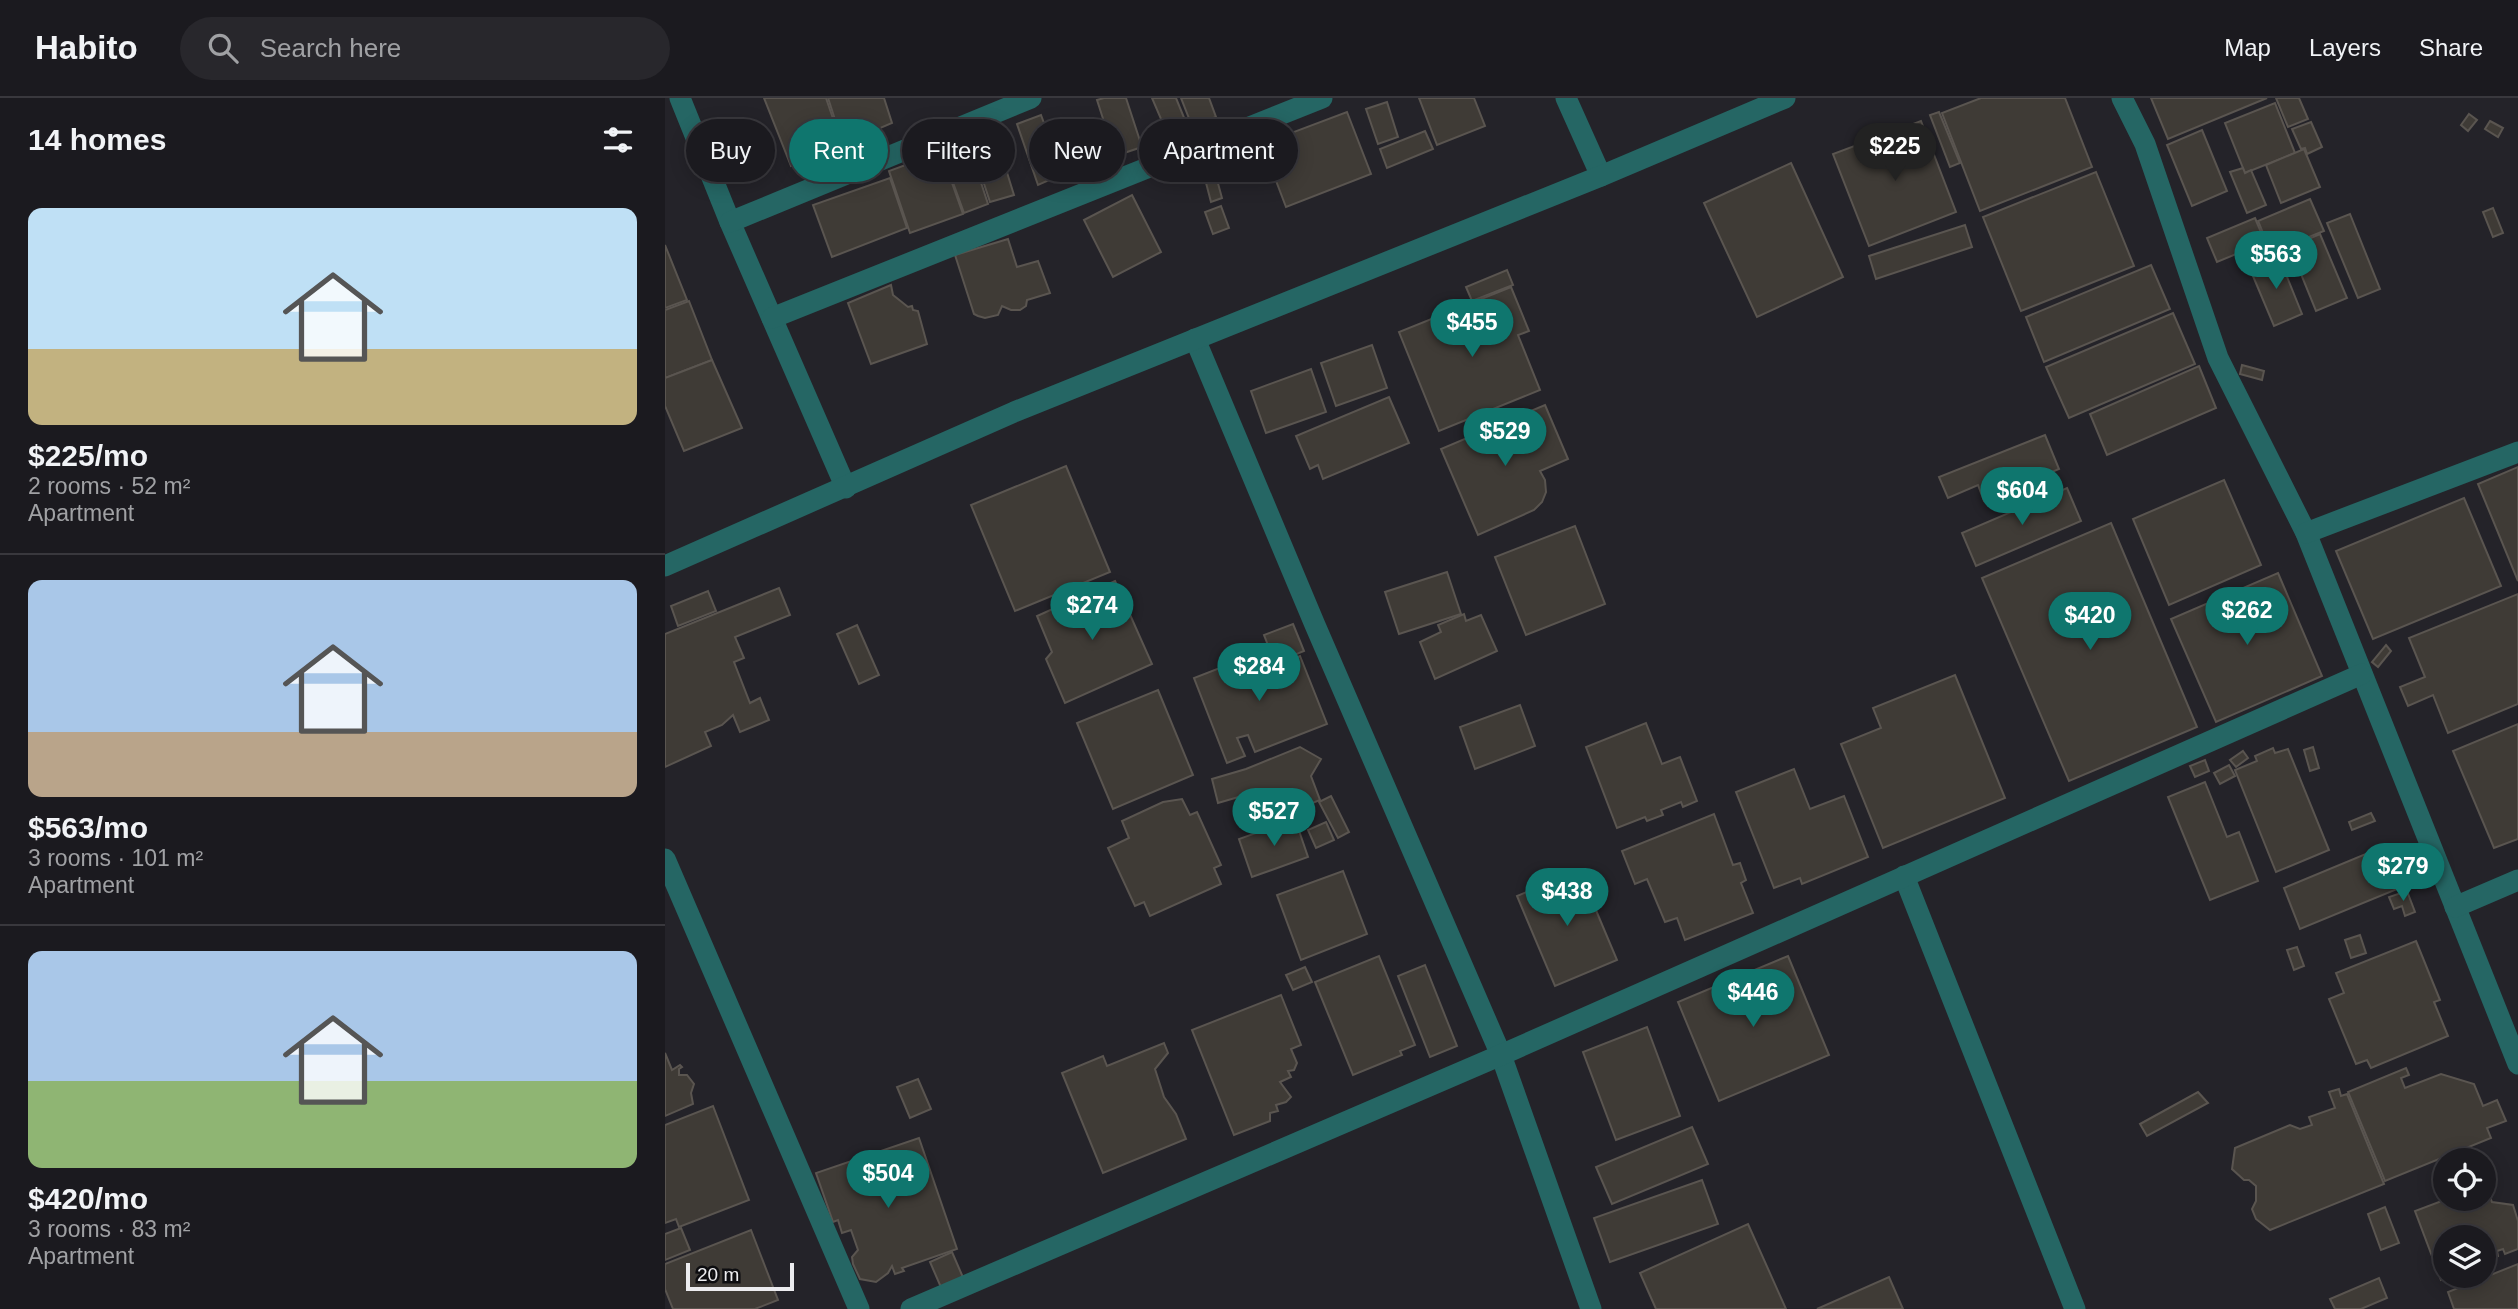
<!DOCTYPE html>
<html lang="en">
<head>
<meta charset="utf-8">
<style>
	body { margin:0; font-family:Helvetica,sans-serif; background:#28272c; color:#f1f3f6; height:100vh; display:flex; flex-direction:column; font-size:26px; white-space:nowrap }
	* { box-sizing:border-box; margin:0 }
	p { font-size:23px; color:#a0a1a4 }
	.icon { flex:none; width:38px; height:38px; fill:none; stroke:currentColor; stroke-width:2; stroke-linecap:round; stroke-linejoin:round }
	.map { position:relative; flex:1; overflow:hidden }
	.details { display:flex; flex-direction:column; background:#1b1a1f; width:665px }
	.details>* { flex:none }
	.top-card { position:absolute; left:21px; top:21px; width:665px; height:63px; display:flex; gap:14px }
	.buttons { position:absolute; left:1768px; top:1050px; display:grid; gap:14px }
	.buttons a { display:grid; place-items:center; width:63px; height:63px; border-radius:50%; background:#1b1a1f; box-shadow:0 4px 18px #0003,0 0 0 2px #39383d; font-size:35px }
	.scale { position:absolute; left:21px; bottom:18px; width:108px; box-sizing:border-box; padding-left:7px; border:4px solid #ececef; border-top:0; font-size:19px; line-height:24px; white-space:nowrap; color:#ececef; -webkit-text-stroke:5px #0d0d10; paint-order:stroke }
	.price { position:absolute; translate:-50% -60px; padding:0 16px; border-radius:24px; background:#0f766e; color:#fff; font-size:23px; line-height:46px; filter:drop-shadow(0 2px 4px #0008) }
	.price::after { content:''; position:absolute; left:50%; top:42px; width:21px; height:16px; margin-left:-10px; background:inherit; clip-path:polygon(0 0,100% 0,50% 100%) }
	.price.active { background:#222; color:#fff }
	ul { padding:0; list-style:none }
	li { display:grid; align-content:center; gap:14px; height:371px; padding:0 28px }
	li+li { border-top:2px solid #39383d }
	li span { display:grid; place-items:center; height:217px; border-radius:14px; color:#555 }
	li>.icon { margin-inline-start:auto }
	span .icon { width:126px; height:126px; fill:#fffc; stroke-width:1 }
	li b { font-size:30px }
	h2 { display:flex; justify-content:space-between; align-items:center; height:84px; padding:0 28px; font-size:30px }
	.pill { padding:0 24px; border-radius:32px; background:#1b1a1f; box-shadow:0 4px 18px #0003,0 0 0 2px #39383d; font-size:24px; line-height:63px }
	.pill.active { background:#0f766e; color:#fff }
	header { display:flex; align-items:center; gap:42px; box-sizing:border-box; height:98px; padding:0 35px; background:#1b1a1f; border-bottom:2px solid #39383d }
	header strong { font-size:33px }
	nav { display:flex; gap:38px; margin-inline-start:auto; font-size:24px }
	.search { width:490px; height:63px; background:#28272c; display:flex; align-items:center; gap:18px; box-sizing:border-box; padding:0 24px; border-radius:38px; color:#a0a1a4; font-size:26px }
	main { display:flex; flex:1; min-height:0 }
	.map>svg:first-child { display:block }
	.building { fill:#3f3b36; stroke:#5a5550; stroke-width:2 }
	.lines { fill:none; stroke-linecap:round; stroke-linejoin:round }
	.minor { stroke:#256664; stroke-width:21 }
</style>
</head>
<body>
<header>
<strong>Habito</strong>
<div class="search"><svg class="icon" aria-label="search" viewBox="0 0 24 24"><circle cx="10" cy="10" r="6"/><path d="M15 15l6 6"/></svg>Search here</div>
<nav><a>Map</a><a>Layers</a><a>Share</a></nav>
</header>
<main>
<section class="details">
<h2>14 homes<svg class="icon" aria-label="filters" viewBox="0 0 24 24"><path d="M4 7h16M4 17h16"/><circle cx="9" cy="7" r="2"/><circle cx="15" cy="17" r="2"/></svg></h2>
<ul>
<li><span style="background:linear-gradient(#bfe0f5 65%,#c2b280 0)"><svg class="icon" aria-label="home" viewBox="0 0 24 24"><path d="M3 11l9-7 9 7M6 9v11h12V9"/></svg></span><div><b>$225/mo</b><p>2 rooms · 52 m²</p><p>Apartment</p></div></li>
<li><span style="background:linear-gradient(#a9c7e8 70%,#b9a48a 0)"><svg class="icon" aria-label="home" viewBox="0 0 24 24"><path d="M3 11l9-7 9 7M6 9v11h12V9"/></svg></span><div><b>$563/mo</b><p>3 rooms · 101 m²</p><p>Apartment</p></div></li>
<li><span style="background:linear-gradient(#a9c7e8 60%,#8fb573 0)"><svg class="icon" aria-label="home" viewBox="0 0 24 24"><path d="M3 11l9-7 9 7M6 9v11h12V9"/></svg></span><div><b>$420/mo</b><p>3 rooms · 83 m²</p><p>Apartment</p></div></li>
</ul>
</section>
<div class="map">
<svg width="1853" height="1211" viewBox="0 0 1853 1211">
	<rect width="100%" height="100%" fill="#242329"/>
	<!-- building -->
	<g class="building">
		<path d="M99 0H161L177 47 126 68Z"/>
		<path d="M163 0H219L227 25 178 46Z"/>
		<path d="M439 0H461L477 49 450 58 432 2Z"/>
		<path d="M487 0H511L522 27 502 35Z"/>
		<path d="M516 0H544L551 19 527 28Z"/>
		<path d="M754 0H809L820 28 772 47Z"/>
		<path d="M1316 0H1400L1427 69 1315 113 1277 15Z"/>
		<path d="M1486 0H1602L1503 41Z"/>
		<path d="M1611 0H1634L1643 21 1623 29Z"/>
		<path d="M722 4 733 39 713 46 701 11Z"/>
		<path d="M1610 5 1630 55 1580 75 1560 25Z"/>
		<path d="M682 14 706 76 621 109 597 46Z"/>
		<path d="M1274 14 1295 65 1285 69 1265 17Z"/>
		<path d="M1804 16 1812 22 1803 33 1796 27Z"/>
		<path d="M376 17 398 76 373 87 352 26Z"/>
		<path d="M1256 23 1291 114 1204 148 1168 56Z"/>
		<path d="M1825 23 1838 30 1833 39 1820 31Z"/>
		<path d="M1646 24 1657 49 1642 56 1640 50 1636 51 1627 31Z"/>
		<path d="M1537 32 1562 93 1527 108 1502 47Z"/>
		<path d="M760 33 768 51 722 70 715 51Z"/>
		<path d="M330 36 349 97 325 104 305 43Z"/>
		<path d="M303 45 323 106 299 115 277 54Z"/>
		<path d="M1639 51 1655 89 1616 105 1601 67Z"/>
		<path d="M276 54 298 116 245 135 224 73Z"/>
		<path d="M1126 65 1178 179 1092 219 1039 105Z"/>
		<path d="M1578 70 1580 75 1586 72 1601 107 1582 115 1565 74Z"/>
		<path d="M1431 74 1469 168 1356 213 1318 119Z"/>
		<path d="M551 78 557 100 546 104 540 81Z"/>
		<path d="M225 80 242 130 167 159 148 107Z"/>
		<path d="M467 97 496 154 448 179 419 122Z"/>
		<path d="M1645 101 1659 133 1606 154 1593 123Z"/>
		<path d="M556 108 564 130 548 136 540 114Z"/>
		<path d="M1828 110 1838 135 1828 139 1818 114Z"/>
		<path d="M1685 116 1715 191 1693 200 1662 125Z"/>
		<path d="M1590 120 1600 144 1552 164 1542 140Z"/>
		<path d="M1300 127 1307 149 1211 181 1204 158Z"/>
		<path d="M1655 136 1682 200 1651 213 1625 149Z"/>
		<path d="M343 141 352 169 373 163 385 195 362 202 361 208 355 212H346L337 208 333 217 320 220 313 218 309 216 290 157Z"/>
		<path d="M0 147 22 202 0 210Z"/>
		<path d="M1614 159 1637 216 1609 228 1585 171Z"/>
		<path d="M1486 167 1505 211 1379 264 1361 219Z"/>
		<path d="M842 172 848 187 807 203 801 189Z"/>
		<path d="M226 187 228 197 243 209 247 208 248 212 253 213 262 246 206 266 183 205Z"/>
		<path d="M846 189 864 233 853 237 875 292 774 333 734 234Z"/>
		<path d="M24 203 47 262 0 280V212Z"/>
		<path d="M1508 215 1530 266 1404 320 1381 269Z"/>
		<path d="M707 247 722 290 671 308 656 265Z"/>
		<path d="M47 262 77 330 19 353 0 308V280Z"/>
		<path d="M1577 267 1599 273 1597 282 1575 276Z"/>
		<path d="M1534 268 1551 310 1442 357 1425 316Z"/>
		<path d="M646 271 661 314 601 335 586 293Z"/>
		<path d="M724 299 744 345 658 381 653 367 645 371 631 338Z"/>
		<path d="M880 307 903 361 875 373 880 382 881 394 877 404 869 412 813 437 776 351Z"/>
		<path d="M1380 337 1394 371 1319 403 1313 387 1283 400 1274 379Z"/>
		<path d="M401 368 445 474 350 513 306 407Z"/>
		<path d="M1853 369V483L1813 386Z"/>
		<path d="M1559 382 1596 467 1504 507 1468 421Z"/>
		<path d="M1402 390 1416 423 1311 468 1297 435Z"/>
		<path d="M1799 400 1836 488 1708 541 1671 453Z"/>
		<path d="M1446 425 1532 629 1404 683 1317 480Z"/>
		<path d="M910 428 940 506 861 537 830 459Z"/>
		<path d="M782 474 796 516 734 536 720 494Z"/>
		<path d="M1613 475 1657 578 1551 624 1506 521Z"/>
		<path d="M450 483 487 566 400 605 381 561 387 554 372 518Z"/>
		<path d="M114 490 125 517 70 539 79 560 69 564 85 605 95 600 104 622 75 634 68 617 57 627 40 634 46 648 0 669V536Z"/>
		<path d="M43 493 51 513 13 528 6 508Z"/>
		<path d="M1853 496V606L1783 635 1768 597 1743 608 1735 589 1760 579 1744 540Z"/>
		<path d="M799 516 801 523 816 517 832 553 770 581 755 544 776 534 773 527Z"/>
		<path d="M628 526 639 553 610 565 599 537Z"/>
		<path d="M192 527 214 577 194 586 172 536Z"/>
		<path d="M1721 547 1726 553 1713 569 1707 564Z"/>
		<path d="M601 552 608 569 635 558 662 626 590 654 583 637 572 640 580 658 562 665 529 580Z"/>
		<path d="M1290 577 1340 700 1218 750 1176 646 1216 630 1208 610Z"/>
		<path d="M493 592 528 677 448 711 412 625Z"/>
		<path d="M855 607 870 648 810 671 795 629Z"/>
		<path d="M981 625 997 666 1015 659 1032 703 1018 709 1016 704 996 712 998 717 982 723 980 719 952 730 921 649Z"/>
		<path d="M1853 626V741L1829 750 1788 653Z"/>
		<path d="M635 649 656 661 646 678 655 702 630 712 632 718 588 732 577 698 553 705 547 681 581 671Z"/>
		<path d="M1648 649 1654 670 1645 673 1639 652Z"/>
		<path d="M1608 650 1610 655 1623 651 1664 752 1611 774 1570 672 1592 663 1590 658Z"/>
		<path d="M1578 653 1583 660 1571 669 1565 662Z"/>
		<path d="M1540 662 1544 673 1530 679 1525 668Z"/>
		<path d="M1564 667 1570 678 1555 686 1549 675Z"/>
		<path d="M1129 671 1145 711 1179 698 1203 759 1137 786 1135 780 1109 790 1071 694Z"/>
		<path d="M1540 684 1562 739 1574 734 1593 783 1545 802 1503 699Z"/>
		<path d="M666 698 684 734 673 740 654 704Z"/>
		<path d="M517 701 525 717 532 714 556 767 549 770 556 786 485 818 479 804 470 808 443 750 464 740 457 723 498 704Z"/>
		<path d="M1706 715 1710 723 1687 732 1684 724Z"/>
		<path d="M1049 716 1068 767 1075 765 1081 782 1076 785 1088 815 1020 842 1012 820 1000 824 982 781 970 786 957 753Z"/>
		<path d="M630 721 643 759 587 779 574 741Z"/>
		<path d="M661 724 669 742 651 750 643 732Z"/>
		<path d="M1720 748 1737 789 1635 831 1619 790Z"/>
		<path d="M914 772 952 862 890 888 852 798Z"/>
		<path d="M678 773 702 836 636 862 612 797Z"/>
		<path d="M1742 793 1750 814 1740 818 1737 808 1729 811 1724 799Z"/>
		<path d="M1695 837 1701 855 1686 860 1680 842Z"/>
		<path d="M1751 843 1775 902 1769 904 1783 938 1706 970 1702 962 1691 966 1664 901 1679 895 1671 875Z"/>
		<path d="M1632 849 1639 868 1629 872 1622 852Z"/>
		<path d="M714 858 750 947 735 953 737 957 688 977 650 884Z"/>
		<path d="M1123 858 1164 957 1054 1003 1013 904Z"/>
		<path d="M760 867 792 948 765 959 733 878Z"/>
		<path d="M640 869 647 884 628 892 621 877Z"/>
		<path d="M616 897 636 947 626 951 632 965 629 972 623 973 626 979 615 984 626 999 621 1004 611 1007 613 1013 605 1015V1023L569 1037 527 932Z"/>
		<path d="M982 929 1015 1018 951 1042 918 954Z"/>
		<path d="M499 945 503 955 490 971 499 999 511 1016 521 1041 438 1075 397 975 438 958 442 968Z"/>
		<path d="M0 955 7 972 15 967 17 969 14 971V977H22L29 986 26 995 28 1006 0 1018Z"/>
		<path d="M1741 970 1744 977 1736 980 1740 990 1776 976 1809 986 1818 1008 1832 1002 1841 1023 1822 1030 1826 1040 1720 1083 1683 994Z"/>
		<path d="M253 981 266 1011 245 1020 232 989Z"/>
		<path d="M1674 991 1676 998 1682 996 1719 1086 1605 1132 1591 1121 1587 1111 1591 1103V1088L1584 1082H1579L1567 1071 1570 1050 1625 1027 1635 1031 1647 1027 1644 1019 1670 1010 1664 994Z"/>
		<path d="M1533 994 1543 1005 1482 1038 1475 1026Z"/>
		<path d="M48 1008 84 1102 14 1129 11 1121 0 1125V1027Z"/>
		<path d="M1027 1029 1043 1066 947 1106 931 1069Z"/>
		<path d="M254 1040 292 1151 237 1170 239 1173 230 1176 227 1168 223 1175 211 1184 195 1181 188 1166 187 1159 193 1152 186 1132 177 1135 173 1122 168 1124 151 1075Z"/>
		<path d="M1037 1082 1053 1126 945 1164 929 1120Z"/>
		<path d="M1820 1086 1827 1104 1848 1107 1853 1123V1151L1840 1156 1838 1151 1832 1153 1833 1158 1818 1163V1139H1780V1178H1786L1776 1182 1750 1113 1782 1101H1818Z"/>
		<path d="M1720 1109 1734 1145 1716 1152 1703 1116Z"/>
		<path d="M1083 1126 1121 1211H991L975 1175Z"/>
		<path d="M16 1130 25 1152 0 1162V1136Z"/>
		<path d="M86 1132 113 1202 90 1211H8L0 1191V1166Z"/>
		<path d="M287 1154 300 1184 278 1194 265 1164Z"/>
		<path d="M1853 1166V1211H1789L1783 1194Z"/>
		<path d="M1224 1179 1238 1211H1152Z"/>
		<path d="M1714 1180 1722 1200 1696 1211H1670L1665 1201Z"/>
	</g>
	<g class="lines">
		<!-- minor -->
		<g class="minor">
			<path d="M15 0 65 124 181 390"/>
			<path d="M901 0 936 78"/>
			<path d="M1457 0 1480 46 1553 260 1641 435 1853 966"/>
			<path d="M65 124 366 0"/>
			<path d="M107 220 657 0"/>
			<path d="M530 241 650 527 836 957 926 1211"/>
			<path d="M1641 435 1853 354"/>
			<path d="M0 468 349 314 936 78 1120 0"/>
			<path d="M0 761 194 1211"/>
			<path d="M1239 778 1410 1211"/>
			<path d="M1790 809 1853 782"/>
			<path d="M246 1211 836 957 1697 576"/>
		</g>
	</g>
</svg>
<div class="buttons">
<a><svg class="icon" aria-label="locate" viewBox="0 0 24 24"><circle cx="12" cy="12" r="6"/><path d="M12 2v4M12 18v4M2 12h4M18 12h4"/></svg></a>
<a><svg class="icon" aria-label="layers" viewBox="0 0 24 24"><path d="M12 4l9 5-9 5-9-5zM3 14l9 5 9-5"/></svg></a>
</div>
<div class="scale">20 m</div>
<b class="price active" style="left:1230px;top:85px">$225</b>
<b class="price" style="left:1611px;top:193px">$563</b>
<b class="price" style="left:807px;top:261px">$455</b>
<b class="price" style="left:840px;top:370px">$529</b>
<b class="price" style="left:1357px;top:429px">$604</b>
<b class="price" style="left:427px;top:544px">$274</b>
<b class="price" style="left:1582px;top:549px">$262</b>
<b class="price" style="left:1425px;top:554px">$420</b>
<b class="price" style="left:594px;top:605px">$284</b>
<b class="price" style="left:609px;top:750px">$527</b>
<b class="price" style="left:1738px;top:805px">$279</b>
<b class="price" style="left:902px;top:830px">$438</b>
<b class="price" style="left:1088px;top:931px">$446</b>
<b class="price" style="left:223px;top:1112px">$504</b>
<div class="top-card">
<a class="pill">Buy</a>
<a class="pill active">Rent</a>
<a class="pill">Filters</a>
<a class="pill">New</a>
<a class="pill">Apartment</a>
</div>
</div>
</main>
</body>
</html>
